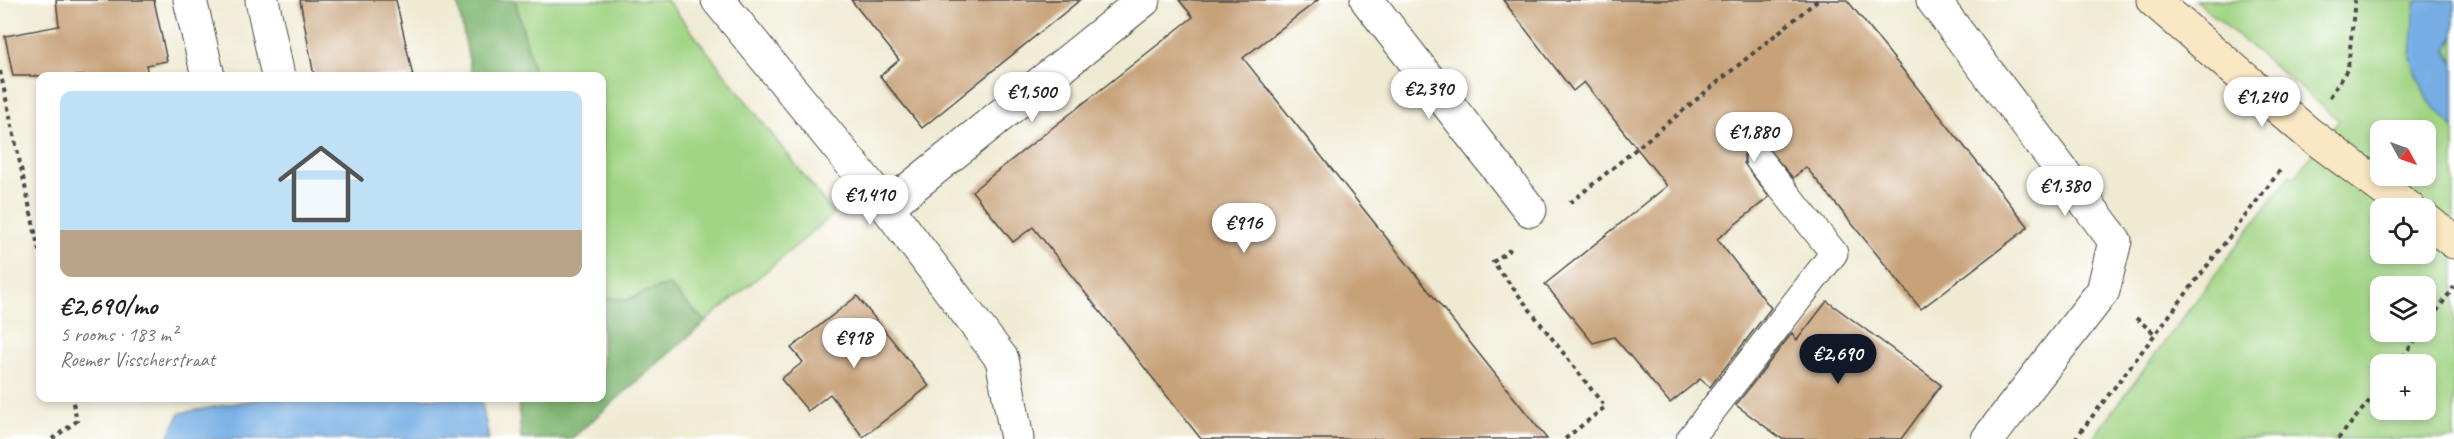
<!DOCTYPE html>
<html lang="en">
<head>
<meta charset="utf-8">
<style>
	body { margin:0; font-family:Caveat,sans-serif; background:#f6f6f6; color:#222; height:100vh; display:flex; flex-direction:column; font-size:22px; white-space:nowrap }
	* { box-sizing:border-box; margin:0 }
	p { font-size:20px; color:#767676 }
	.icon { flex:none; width:33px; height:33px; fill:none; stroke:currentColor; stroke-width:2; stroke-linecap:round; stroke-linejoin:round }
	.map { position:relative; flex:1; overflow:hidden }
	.sheet { position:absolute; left:36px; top:72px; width:570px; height:330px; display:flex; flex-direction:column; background:#fff; border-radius:12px; box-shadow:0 3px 9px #0003 }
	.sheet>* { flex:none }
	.needle { width:39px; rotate:130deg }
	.buttons { position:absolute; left:2370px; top:120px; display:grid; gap:12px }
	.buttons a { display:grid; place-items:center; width:66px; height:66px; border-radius:12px; background:#fff; box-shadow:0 3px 9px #0003; font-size:30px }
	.price { position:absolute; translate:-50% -51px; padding:0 14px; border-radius:21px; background:#fff; color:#222; font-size:20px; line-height:39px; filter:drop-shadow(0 2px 3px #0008) }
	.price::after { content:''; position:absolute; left:50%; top:36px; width:18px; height:14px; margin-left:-9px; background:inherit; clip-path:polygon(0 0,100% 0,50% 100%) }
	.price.active { background:#111827; color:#fff }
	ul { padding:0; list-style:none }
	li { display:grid; align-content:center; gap:12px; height:318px; padding:0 24px }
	li span { display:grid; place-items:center; height:186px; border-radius:12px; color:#555 }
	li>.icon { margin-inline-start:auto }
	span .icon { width:108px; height:108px; fill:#fffc; stroke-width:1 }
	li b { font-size:26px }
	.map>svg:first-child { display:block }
	.green { fill:#a1d484; stroke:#668058; stroke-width:1.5; fill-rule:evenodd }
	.forest { fill:#80b672; stroke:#56704e; stroke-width:1.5 }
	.water { fill:#75ade4; stroke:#506c88; stroke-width:1.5 }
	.building { fill:#c7a279 }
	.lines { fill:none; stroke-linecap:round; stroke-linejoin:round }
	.lane-casing { stroke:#484844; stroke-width:29 }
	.street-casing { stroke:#484844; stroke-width:35 }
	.secondary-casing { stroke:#484844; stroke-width:35 }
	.path { stroke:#484844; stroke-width:4; stroke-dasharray:4.5 4.5; stroke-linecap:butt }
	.lane { stroke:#fff; stroke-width:27 }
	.street { stroke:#fff; stroke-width:33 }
	.secondary { stroke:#fae7c3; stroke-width:33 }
</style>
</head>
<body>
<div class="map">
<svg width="2454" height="439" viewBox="0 0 2454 439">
	<rect width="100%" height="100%" fill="#fff"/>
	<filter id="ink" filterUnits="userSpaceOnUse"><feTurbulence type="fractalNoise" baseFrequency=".0167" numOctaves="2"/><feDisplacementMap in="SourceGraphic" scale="12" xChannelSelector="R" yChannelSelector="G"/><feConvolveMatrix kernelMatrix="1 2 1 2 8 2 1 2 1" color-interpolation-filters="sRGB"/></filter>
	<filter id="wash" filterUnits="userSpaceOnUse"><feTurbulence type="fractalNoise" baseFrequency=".008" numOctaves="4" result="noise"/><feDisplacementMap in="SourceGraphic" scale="24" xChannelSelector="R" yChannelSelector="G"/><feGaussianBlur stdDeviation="1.35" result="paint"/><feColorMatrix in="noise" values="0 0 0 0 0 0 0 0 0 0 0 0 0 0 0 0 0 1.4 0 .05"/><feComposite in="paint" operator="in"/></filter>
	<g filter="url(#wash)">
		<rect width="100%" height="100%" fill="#efead2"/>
		<!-- green -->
		<g class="green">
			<path d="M515 0H667L834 214 705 322 669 285 648 291 627 300 602 297V76H535Z"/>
			<path d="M2195 0H2454V439H2092L2290 175 2294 178 2339 120ZM2380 130H2426V176H2380ZM2380 208H2426V254H2380ZM2380 286H2426V332H2380ZM2380 364H2426V410H2380Z"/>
		</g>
		<!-- forest -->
		<g class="forest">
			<path d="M457 0H515L535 76H472Z"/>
			<path d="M669 285 705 322 571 439H521L518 398H602V297L627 300 648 291Z"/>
		</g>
		<!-- water -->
		<g class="water">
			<path d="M2419 0H2454V36L2447 50 2454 64V128L2427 99 2411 59 2415 4Z"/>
			<path d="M265 398H481L489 439H167L180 413Z"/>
		</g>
		<g id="blocks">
			<!-- building -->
			<g class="building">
				<path d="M56 0H154L167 61 146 65 148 76H13L5 36 59 26Z"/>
				<path d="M300 0H396L413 76H314Z"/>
				<path d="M851 0H1080L922 128 880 76 899 60Z"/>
				<path d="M1179 0H1318L1243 58 1547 439H1201L1033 227 1013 242 972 191 1193 17Z"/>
				<path d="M1503 0H1847L2028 226 2025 230 1921 309 1806 167 1793 178 1765 146 1757 144 1750 147 1744 155V163L1769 197 1717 239 1771 308 1710 387 1700 379 1670 403 1614 337 1593 343 1545 284 1667 186 1584 82 1573 91Z"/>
				<path d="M857 296 929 386 863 437 830 394 808 411 781 379 803 362 791 348Z"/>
				<path d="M1827 301 1941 385 1901 439H1782L1736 405 1792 333 1797 340Z"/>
			</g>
		</g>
	</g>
	<g filter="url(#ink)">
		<use href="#blocks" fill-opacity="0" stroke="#484844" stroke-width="1.5"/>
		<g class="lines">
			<defs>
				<path id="lane" d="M1690 439 1834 253 1759 160"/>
				<g id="street">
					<path d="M190 0 208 76"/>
					<path d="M262 0 278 76"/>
					<path d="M718 0 887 207 1002 359 1017 439"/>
					<path d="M1367 0 1530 210"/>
					<path d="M1933 0 2115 241 2103 291 1988 439"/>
					<path d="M887 207 1144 0"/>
				</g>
				<g id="secondary">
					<path d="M2153 0 2308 133 2409 208"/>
					<path d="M2426 220 2454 242"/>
				</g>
			</defs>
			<!-- lane casing -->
			<use href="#lane" class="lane-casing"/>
			<!-- street casing -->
			<use href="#street" class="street-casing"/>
			<!-- secondary casing -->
			<use href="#secondary" class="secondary-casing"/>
			<!-- path -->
			<g class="path">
				<path d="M0 71 40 255"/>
				<path d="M2330 97 2348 68 2355 0"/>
				<path d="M1570 203 1818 0"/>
				<path d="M1511 249 1493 262 1605 407 1565 439"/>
				<path d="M2136 318 2155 334"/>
				<path d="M2426 326 2454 287"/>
				<path d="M2397 364 2422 332"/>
				<path d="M52 439 77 421 72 398"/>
				<path d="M2075 439 2282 168"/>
				<path d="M2338 439 2380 388"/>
			</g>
			<!-- lane -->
			<use href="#lane" class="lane"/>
			<!-- street -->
			<use href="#street" class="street"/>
			<!-- secondary -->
			<use href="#secondary" class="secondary"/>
		</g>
	</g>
</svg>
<div class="buttons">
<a><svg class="needle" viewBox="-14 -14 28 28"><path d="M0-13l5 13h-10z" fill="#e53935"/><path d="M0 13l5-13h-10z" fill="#767676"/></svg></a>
<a><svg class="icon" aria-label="locate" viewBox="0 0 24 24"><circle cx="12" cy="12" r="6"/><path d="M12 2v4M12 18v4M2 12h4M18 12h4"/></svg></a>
<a><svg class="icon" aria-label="layers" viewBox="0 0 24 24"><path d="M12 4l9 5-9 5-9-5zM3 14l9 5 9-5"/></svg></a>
<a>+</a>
</div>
<b class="price" style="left:1429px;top:120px">€2,390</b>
<b class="price" style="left:1032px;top:123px">€1,500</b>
<b class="price" style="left:2262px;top:128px">€1,240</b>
<b class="price" style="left:1754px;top:163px">€1,880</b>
<b class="price" style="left:2065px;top:217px">€1,380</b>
<b class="price" style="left:870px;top:226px">€1,410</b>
<b class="price" style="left:1244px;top:254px">€916</b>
<b class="price" style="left:854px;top:369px">€918</b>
<b class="price active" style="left:1838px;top:385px">€2,690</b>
<section class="sheet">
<ul>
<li><span style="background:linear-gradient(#bfe0f5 75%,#b9a48a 0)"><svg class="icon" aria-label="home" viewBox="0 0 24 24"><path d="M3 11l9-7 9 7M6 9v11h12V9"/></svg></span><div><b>€2,690/mo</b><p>5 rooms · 183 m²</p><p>Roemer Visscherstraat</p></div></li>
</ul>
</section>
</div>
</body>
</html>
